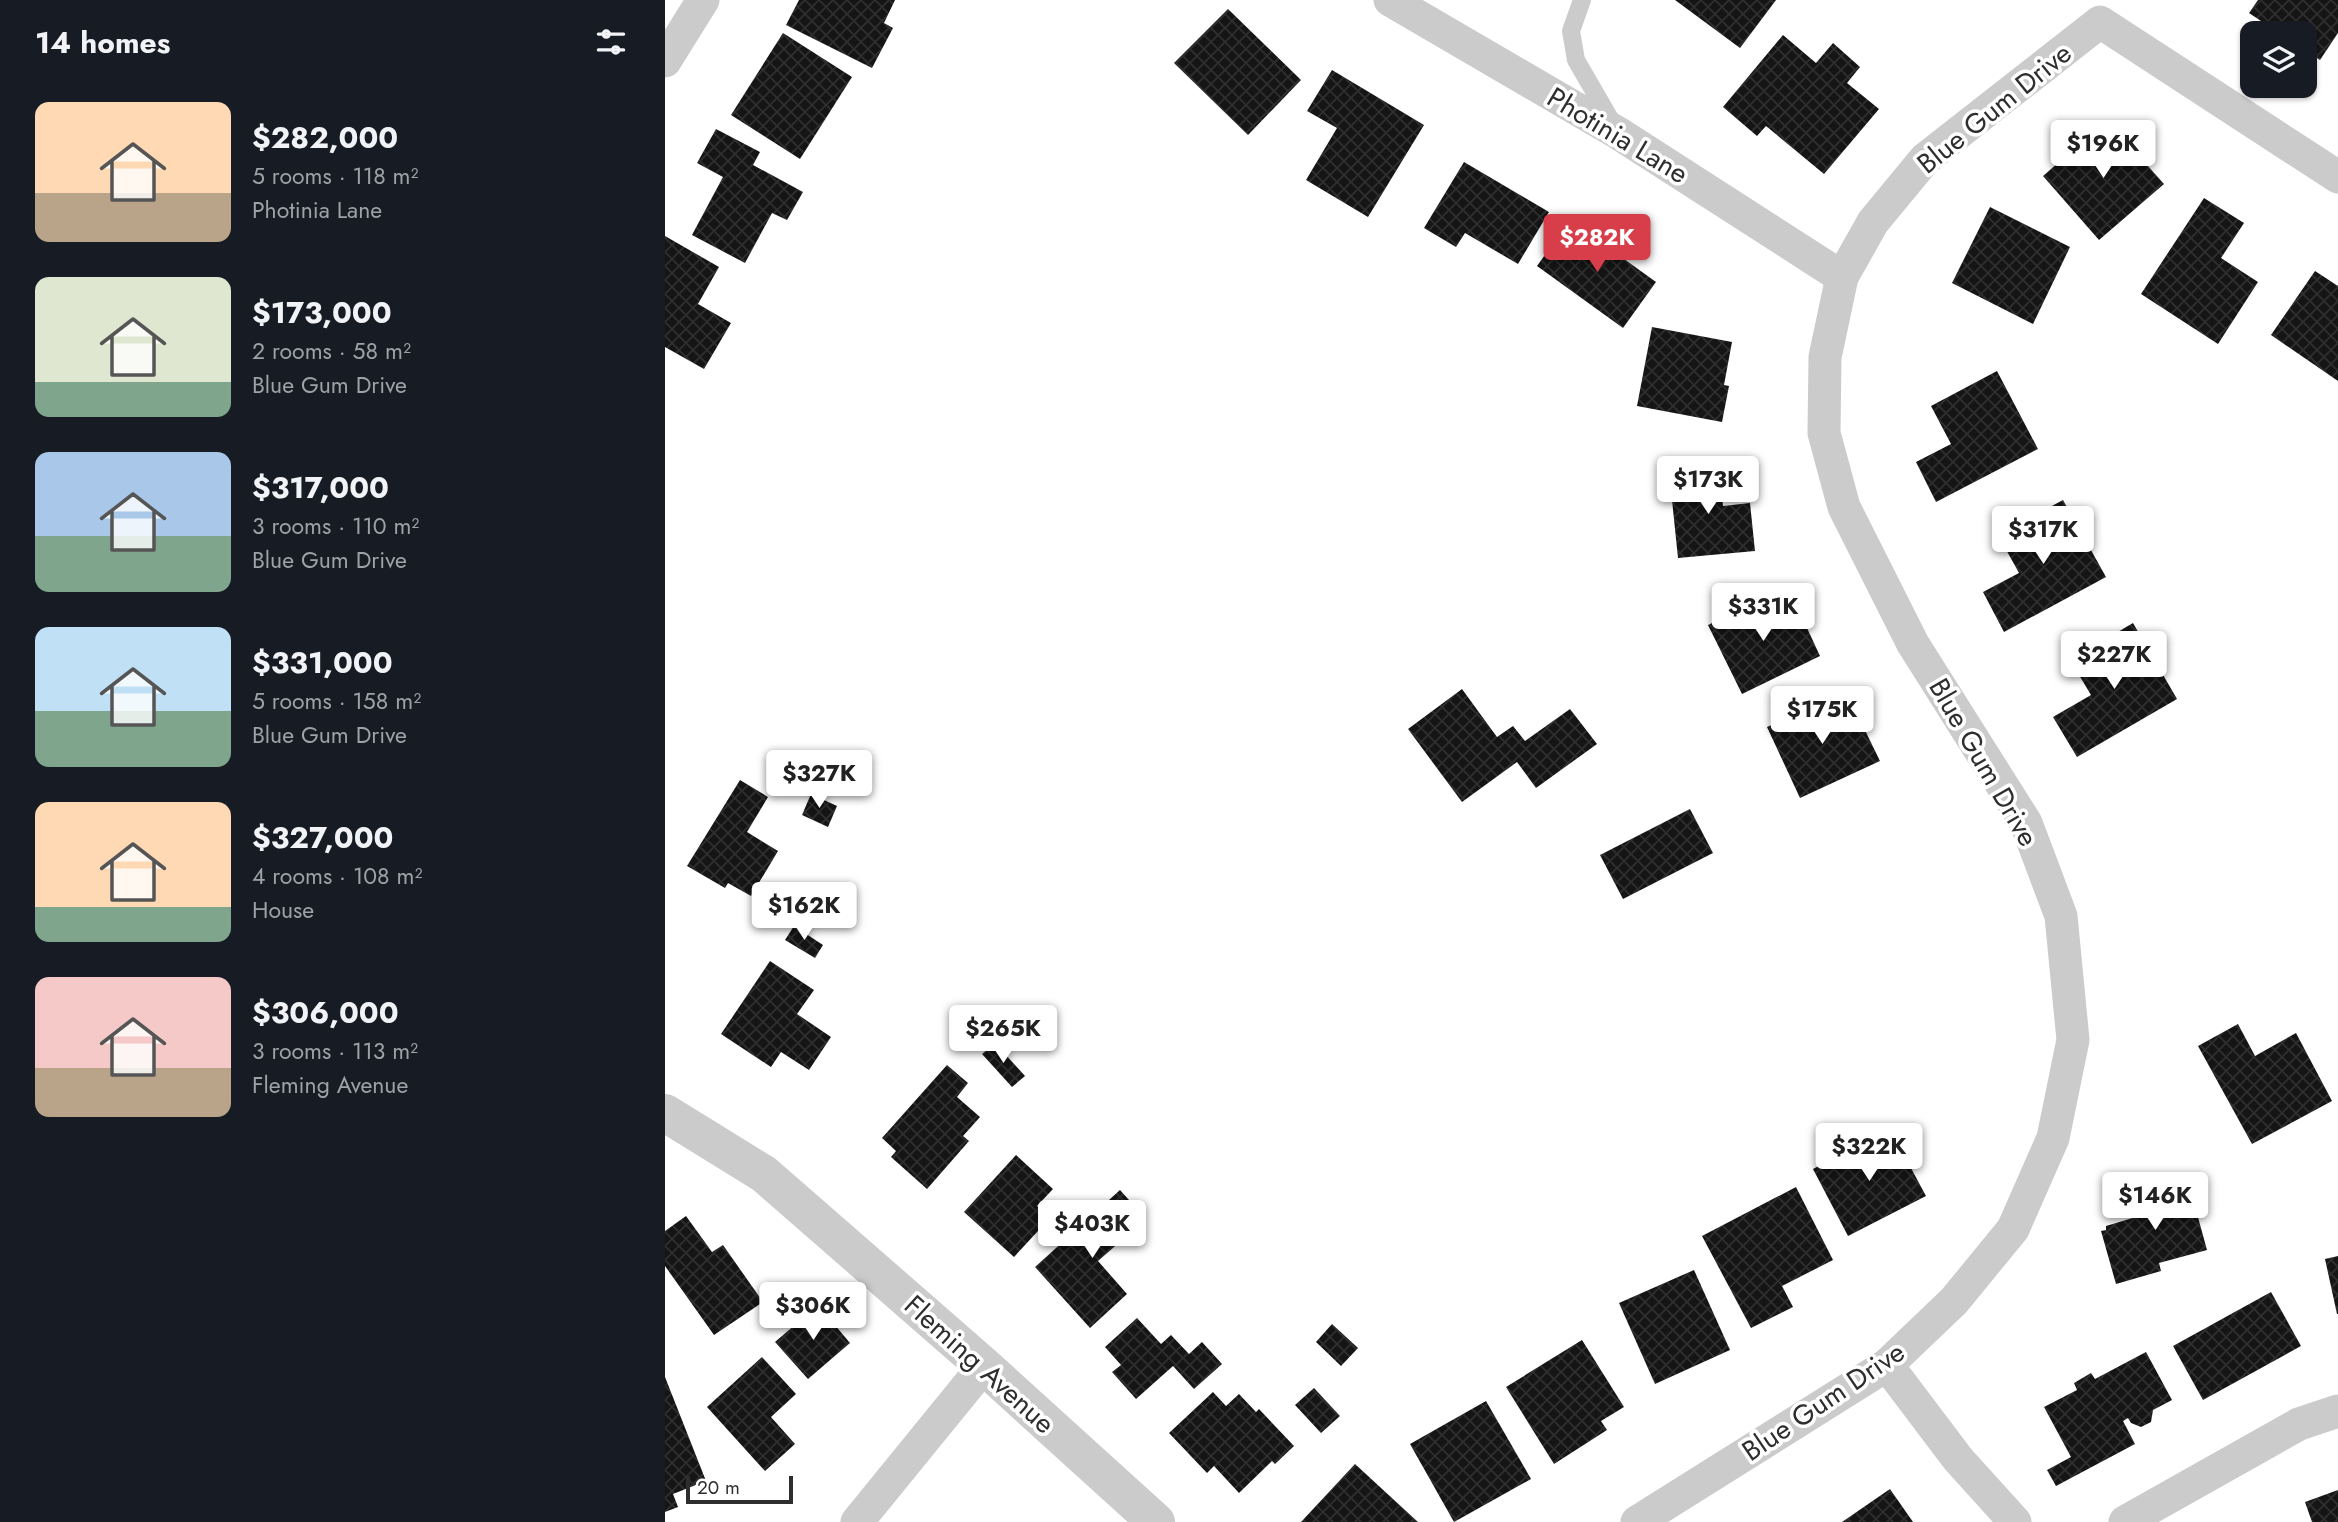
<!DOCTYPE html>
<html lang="en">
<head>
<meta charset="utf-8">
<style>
	body { margin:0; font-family:Jost,sans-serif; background:#20242c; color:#f1f3f6; height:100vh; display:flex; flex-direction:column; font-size:26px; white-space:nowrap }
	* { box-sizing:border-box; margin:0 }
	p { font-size:23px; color:#9ea1a6 }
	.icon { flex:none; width:38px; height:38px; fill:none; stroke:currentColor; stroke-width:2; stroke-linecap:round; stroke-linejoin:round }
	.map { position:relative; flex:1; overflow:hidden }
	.drawer { display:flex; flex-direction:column; background:#171b24; width:665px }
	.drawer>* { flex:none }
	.controls { position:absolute; left:1575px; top:21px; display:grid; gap:14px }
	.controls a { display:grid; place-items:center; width:77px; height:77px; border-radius:14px; background:#171b24; box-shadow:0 2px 5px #0004; font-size:35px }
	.scale { position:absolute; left:21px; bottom:18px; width:107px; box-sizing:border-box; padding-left:7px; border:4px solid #2e2e2e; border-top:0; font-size:19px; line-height:24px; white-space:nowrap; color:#2e2e2e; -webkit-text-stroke:5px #fff; paint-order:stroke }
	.price { position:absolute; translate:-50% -60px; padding:0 16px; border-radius:7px; background:#fff; color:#222; font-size:23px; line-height:46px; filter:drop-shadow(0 2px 4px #0008) }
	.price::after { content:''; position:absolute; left:50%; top:42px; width:21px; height:16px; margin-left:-10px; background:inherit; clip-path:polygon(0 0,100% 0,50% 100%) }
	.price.current { background:#d83e49; color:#fff }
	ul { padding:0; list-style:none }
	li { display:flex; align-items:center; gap:21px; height:175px; padding:0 35px }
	li span { display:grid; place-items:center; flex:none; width:196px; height:140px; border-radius:14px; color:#555 }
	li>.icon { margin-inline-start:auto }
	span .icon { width:84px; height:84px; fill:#fffc; stroke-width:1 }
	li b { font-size:30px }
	h2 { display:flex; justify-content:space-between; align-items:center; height:84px; padding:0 35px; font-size:30px }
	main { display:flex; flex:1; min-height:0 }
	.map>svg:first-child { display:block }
	.building { fill:url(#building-cross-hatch) }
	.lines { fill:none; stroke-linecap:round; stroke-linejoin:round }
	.service { stroke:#cbcbcb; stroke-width:18 }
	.minor { stroke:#cbcbcb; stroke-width:33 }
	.tertiary { stroke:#cbcbcb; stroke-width:38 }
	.labels { text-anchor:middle; stroke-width:7; stroke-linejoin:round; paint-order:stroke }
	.street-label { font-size:28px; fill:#2e2e2e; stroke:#fff }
</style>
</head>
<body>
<main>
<section class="drawer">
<h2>14 homes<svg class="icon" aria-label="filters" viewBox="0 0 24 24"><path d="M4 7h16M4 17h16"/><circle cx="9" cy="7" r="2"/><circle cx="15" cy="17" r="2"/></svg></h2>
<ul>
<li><span style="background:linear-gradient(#ffd9b3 65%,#b9a48a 0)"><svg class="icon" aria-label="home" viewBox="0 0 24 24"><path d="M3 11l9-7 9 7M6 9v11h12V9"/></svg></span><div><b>$282,000</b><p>5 rooms · 118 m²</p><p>Photinia Lane</p></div></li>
<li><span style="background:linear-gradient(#dfe7d0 75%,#7fa58c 0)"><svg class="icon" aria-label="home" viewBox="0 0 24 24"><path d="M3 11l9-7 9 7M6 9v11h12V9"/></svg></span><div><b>$173,000</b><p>2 rooms · 58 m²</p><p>Blue Gum Drive</p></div></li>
<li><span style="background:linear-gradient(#a9c7e8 60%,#7fa58c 0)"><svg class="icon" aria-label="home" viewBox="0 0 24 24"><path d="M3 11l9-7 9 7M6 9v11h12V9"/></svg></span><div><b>$317,000</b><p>3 rooms · 110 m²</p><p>Blue Gum Drive</p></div></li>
<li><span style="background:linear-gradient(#bfe0f5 60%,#7fa58c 0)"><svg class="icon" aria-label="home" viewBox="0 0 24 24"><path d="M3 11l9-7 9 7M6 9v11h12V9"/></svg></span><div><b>$331,000</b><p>5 rooms · 158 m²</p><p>Blue Gum Drive</p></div></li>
<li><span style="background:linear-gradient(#ffd9b3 75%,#7fa58c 0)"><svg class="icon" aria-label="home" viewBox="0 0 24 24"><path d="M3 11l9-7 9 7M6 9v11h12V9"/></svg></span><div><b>$327,000</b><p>4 rooms · 108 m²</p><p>House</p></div></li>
<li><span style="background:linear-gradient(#f6c9c9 65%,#b9a48a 0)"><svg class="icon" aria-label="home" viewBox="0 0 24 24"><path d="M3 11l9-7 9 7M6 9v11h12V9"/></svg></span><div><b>$306,000</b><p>3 rooms · 113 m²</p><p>Fleming Avenue</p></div></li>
</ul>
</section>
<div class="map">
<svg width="1673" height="1522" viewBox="0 0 1673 1522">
	<defs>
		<pattern id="building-cross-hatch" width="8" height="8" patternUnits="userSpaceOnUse" patternTransform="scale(1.75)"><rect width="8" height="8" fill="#151515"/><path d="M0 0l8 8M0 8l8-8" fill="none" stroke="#2f2f2f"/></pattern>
	</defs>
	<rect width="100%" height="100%" fill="#fff"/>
	<!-- building -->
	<g class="building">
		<path d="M134 0H230L219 23 228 28 207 68 121 25Z"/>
		<path d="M1010 0H1111L1075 48Z"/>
		<path d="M1593 0H1673V33L1655 60 1640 50V33H1614L1584 13Z"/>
		<path d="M563 9 636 80 583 135 509 63Z"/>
		<path d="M118 33 187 77 135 159 66 115Z"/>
		<path d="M1118 35 1151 63 1168 43 1195 67 1182 83 1214 109 1159 174 1101 126 1092 136 1058 107Z"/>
		<path d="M667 70 759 125 703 217 641 180 672 128 642 111Z"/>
		<path d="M1442 120 1499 184 1434 240 1378 176Z"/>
		<path d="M51 129 95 152 88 165 138 192 122 220 107 213 80 263 27 235 58 177 32 163Z"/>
		<path d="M799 162 884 212 853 264 800 233 791 247 759 228Z"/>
		<path d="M1539 198 1579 223 1556 258 1593 282 1553 344 1476 294Z"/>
		<path d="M1325 207 1405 247 1368 324 1287 283Z"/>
		<path d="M905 220 991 282 958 328 872 266Z"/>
		<path d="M0 236 54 267 33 304 66 323 39 369 0 347Z"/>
		<path d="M1650 271 1673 286V381L1606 335Z"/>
		<path d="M987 327 1067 342 1059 385 1064 386 1057 422 972 406Z"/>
		<path d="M1332 371 1373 449 1271 502 1251 462 1286 444 1266 406Z"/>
		<path d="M1054 465 1058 506 1085 503 1090 551 1013 558 1004 471Z"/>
		<path d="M1398 500 1441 577 1339 632 1318 592 1354 573 1333 535Z"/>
		<path d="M1111 593 1125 621 1136 615 1155 656 1077 694 1043 625Z"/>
		<path d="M1468 623 1512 699 1412 757 1388 717 1426 695 1405 660Z"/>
		<path d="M797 689 832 737 848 726 860 741 905 709 932 744 871 788 852 762 797 802 743 729Z"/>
		<path d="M1170 695 1184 725 1195 720 1215 761 1135 798 1102 727Z"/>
		<path d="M75 780 103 797 82 832 113 851 86 896 63 883 60 888 22 866Z"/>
		<path d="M146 794 172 806 163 827 137 815Z"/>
		<path d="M1025 809 1048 853 958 899 935 855Z"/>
		<path d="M129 926 158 945 150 958 120 940Z"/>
		<path d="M105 961 149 990 132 1014 166 1037 144 1070 116 1052 106 1067 56 1034Z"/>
		<path d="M1573 1024 1590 1056 1631 1033 1667 1101 1587 1144 1533 1046Z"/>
		<path d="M330 1043 360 1076 347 1087 317 1054Z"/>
		<path d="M282 1065 303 1083 292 1097 315 1117 298 1136 304 1141 262 1189 226 1157 231 1151 217 1138Z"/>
		<path d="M1225 1129 1261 1196 1183 1236 1148 1169Z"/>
		<path d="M351 1155 388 1189 372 1206 385 1218 349 1257 299 1212Z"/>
		<path d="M1522 1177 1542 1250 1494 1263 1496 1271 1451 1284 1436 1231 1441 1230V1226L1481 1214 1474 1190Z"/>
		<path d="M1131 1187 1168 1260 1117 1286 1128 1307 1086 1328 1037 1236Z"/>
		<path d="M455 1190 481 1219 433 1261 462 1294 425 1328 370 1267Z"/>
		<path d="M21 1216 47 1252 58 1245 98 1302 49 1335 0 1266V1231Z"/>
		<path d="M1673 1256V1314H1672L1660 1259Z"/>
		<path d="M1029 1270 1065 1350 990 1384 954 1303Z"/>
		<path d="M1606 1292 1636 1346 1538 1400 1508 1346Z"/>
		<path d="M153 1305 185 1343 143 1379 110 1342Z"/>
		<path d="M472 1318 496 1344 506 1335 524 1354 537 1342 557 1364 529 1389 508 1366 471 1399 447 1372 456 1365 440 1347Z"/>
		<path d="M667 1324 693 1348 676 1366 651 1342Z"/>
		<path d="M917 1340 959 1407 936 1421 942 1430 889 1464 841 1387Z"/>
		<path d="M1481 1352 1507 1400 1488 1410 1486 1422 1476 1427 1466 1423 1463 1418 1458 1421 1470 1444 1391 1486 1382 1470 1406 1457 1379 1407 1412 1390 1409 1383 1426 1373 1430 1379Z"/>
		<path d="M97 1357 131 1394 106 1417 130 1444 100 1471 42 1407Z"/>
		<path d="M0 1377 41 1481 8 1494 13 1507 0 1512Z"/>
		<path d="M649 1388 675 1416 656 1433 630 1405Z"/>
		<path d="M548 1392 561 1406 574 1394 591 1412 594 1409 629 1446 610 1464 607 1461 574 1493 549 1466 542 1473 504 1433Z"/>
		<path d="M821 1401 866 1479 789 1522 745 1444Z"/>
		<path d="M690 1464 753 1522H636Z"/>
		<path d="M1225 1489 1248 1522H1177Z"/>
		<path d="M1673 1490V1522H1647L1640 1502Z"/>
	</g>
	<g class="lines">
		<!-- service -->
		<path class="service" d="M917 0 906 31 911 60 948 124"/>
		<!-- minor -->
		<g class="minor">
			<path d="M725 0 953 133 1177 277"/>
			<path d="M0 61 38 0"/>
			<path d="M1222 1365 1293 1459 1350 1522"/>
			<path d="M192 1522 319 1366"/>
			<path d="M972 1522 1222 1365 1289 1301 1348 1229 1388 1138 1408 1040 1396 916 1361 823 1248 644 1179 507 1159 433 1160 357 1177 277 1208 222 1260 159 1435 22 1673 177"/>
			<path d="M1460 1522 1634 1424 1673 1411"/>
		</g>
		<!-- tertiary -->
		<path class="tertiary" d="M0 1113 99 1174 319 1366 491 1522"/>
	</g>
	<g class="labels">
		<!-- street labels -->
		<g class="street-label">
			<text transform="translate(1329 108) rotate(-39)" y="10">Blue Gum Drive</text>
			<text transform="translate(953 135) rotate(31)" y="10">Photinia Lane</text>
			<text transform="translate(1319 762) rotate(60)" y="10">Blue Gum Drive</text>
			<text transform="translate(315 1364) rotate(42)" y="10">Fleming Avenue</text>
			<text transform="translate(1158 1401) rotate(-34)" y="10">Blue Gum Drive</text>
		</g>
	</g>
</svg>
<div class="controls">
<a><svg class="icon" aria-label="layers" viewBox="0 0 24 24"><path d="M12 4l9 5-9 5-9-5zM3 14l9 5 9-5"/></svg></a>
</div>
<div class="scale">20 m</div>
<b class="price" style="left:1438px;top:180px">$196K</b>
<b class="price current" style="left:932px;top:274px">$282K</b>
<b class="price" style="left:1043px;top:516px">$173K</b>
<b class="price" style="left:1378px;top:566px">$317K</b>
<b class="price" style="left:1098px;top:643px">$331K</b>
<b class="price" style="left:1449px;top:691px">$227K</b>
<b class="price" style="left:1157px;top:746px">$175K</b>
<b class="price" style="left:154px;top:810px">$327K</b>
<b class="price" style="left:139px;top:942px">$162K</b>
<b class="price" style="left:338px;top:1065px">$265K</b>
<b class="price" style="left:1204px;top:1183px">$322K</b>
<b class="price" style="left:1490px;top:1232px">$146K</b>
<b class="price" style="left:427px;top:1260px">$403K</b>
<b class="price" style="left:148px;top:1342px">$306K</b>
</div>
</main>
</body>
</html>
